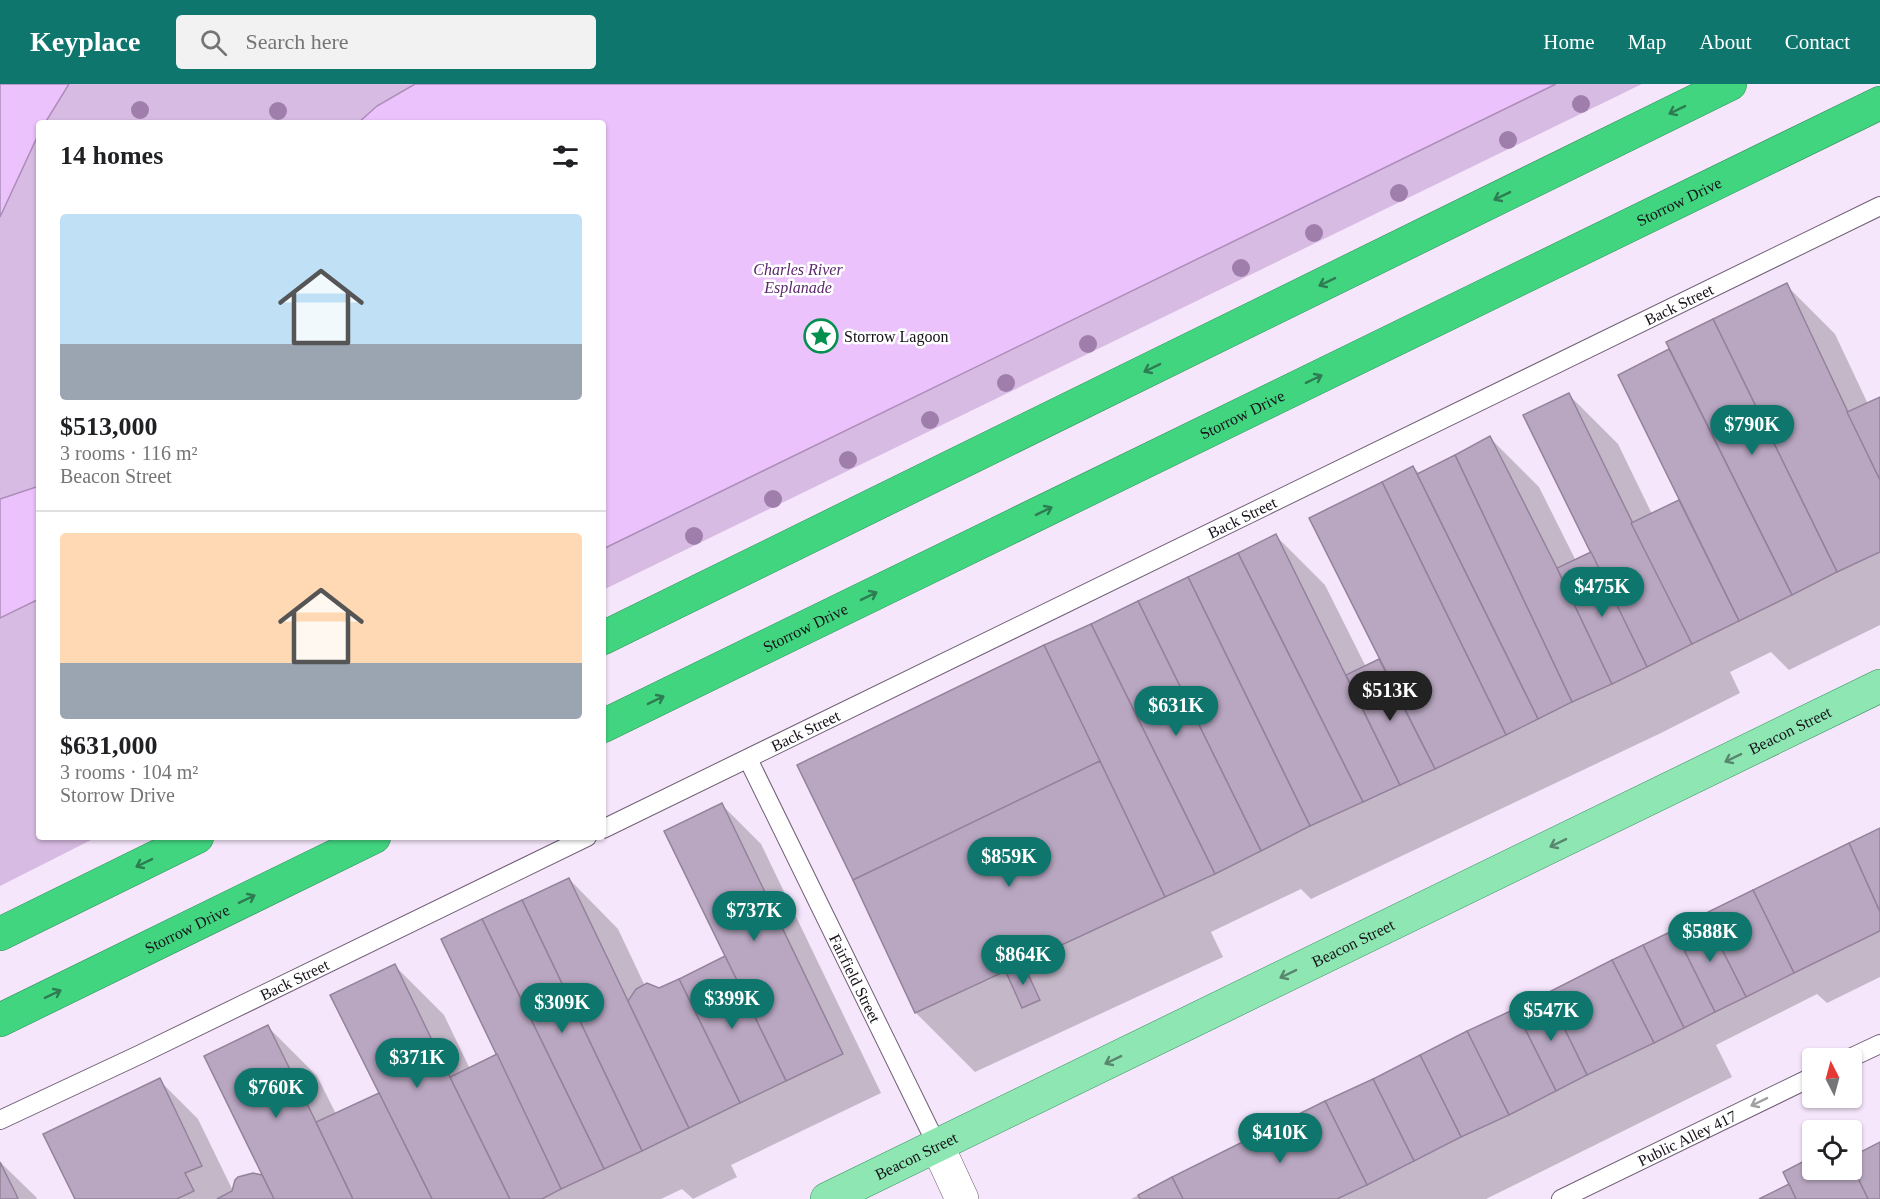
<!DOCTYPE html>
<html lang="en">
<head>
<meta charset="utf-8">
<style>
	body { margin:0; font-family:Georgia,serif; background:#f2f2f2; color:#202124; height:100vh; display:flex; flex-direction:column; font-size:22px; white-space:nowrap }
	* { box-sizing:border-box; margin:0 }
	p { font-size:20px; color:#757577 }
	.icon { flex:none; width:33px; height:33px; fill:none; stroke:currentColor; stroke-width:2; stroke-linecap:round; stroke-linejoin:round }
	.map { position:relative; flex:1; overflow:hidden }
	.details { position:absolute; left:36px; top:36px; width:570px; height:720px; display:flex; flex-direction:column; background:#fff; border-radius:6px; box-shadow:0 2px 4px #0004 }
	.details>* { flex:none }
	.needle { width:39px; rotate:354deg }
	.fabs { position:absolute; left:1802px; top:964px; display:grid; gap:12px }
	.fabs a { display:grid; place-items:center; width:60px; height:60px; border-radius:6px; background:#fff; box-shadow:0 2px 4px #0004; font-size:30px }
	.price { position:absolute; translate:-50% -51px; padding:0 14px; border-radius:21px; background:#0f766e; color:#fff; font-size:20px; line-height:39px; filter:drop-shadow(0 2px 3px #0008) }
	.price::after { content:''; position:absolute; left:50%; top:36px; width:18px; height:14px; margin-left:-9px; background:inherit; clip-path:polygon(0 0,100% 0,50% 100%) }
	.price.current { background:#222; color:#fff }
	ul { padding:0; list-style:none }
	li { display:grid; align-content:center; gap:12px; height:318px; padding:0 24px }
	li+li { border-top:2px solid #e0e0e0 }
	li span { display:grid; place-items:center; height:186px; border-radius:6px; color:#555 }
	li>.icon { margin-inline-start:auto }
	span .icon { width:108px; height:108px; fill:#fffc; stroke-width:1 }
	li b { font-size:26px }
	h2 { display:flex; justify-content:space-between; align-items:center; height:72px; padding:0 24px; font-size:26px }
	header { display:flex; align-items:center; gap:36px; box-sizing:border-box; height:84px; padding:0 30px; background:#0f766e; color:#fff }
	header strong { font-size:28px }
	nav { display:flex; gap:33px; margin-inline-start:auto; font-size:21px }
	.search { width:420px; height:54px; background:#f2f2f2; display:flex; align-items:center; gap:15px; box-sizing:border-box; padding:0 21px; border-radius:6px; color:#757577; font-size:22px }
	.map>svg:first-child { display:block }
	.green { fill:#d7bbe2 }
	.water { fill:#ebc2fc; stroke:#ab8db8; stroke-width:1.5 }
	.shadow { fill:#0003 }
	.building { fill:#b9a7c1; stroke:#94829b; stroke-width:1.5 }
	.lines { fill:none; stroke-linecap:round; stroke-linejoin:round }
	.lane-casing { stroke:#6f5f76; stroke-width:20 }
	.street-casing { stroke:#6f5f76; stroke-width:34 }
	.primary-casing { stroke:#33905c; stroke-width:34 }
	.highway-casing { stroke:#33905c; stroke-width:34 }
	.lane { stroke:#fff; stroke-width:18 }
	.street { stroke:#fff; stroke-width:33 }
	.primary { stroke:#8ee6b3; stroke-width:33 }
	.highway { stroke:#42d580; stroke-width:33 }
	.tree { fill:#9f7eac }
	.oneway { stroke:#2e7c52 }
	.oneway2 { stroke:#58866e }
	.oneway3 { stroke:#a29fa3 }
	.labels { text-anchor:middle; stroke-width:5; stroke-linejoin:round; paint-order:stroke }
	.street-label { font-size:16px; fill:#161019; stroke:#fff }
	.park-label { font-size:16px; font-style:italic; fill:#59296b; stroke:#fff }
	.poi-label { font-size:16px; fill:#161019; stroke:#fff; text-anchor:start }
</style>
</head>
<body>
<header>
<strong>Keyplace</strong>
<div class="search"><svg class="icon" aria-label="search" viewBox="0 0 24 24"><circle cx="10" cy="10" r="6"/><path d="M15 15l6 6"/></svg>Search here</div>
<nav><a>Home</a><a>Map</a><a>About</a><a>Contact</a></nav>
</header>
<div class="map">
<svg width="1880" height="1115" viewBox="0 0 1880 1115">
	<rect width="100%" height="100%" fill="#f5e6fb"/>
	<!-- green -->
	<g class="green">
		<path d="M69 0H1642L603 506V39H45Z"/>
		<path d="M39 49V753H97L0 802V133Z"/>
	</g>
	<!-- water -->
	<g class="water">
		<path d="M0 0H69L45 39H39V49L0 133Z"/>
		<path d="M415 0H1556L603 465V39H358L377 22Z"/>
		<path d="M39 402V515L0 534V415Z"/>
	</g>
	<!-- shadow -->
	<g class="shadow">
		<path d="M1786 201 1835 250 1868 320 1880 314V541L1789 586 1771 568 1730 588 1740 609 1661 649 1311 815 1301 805 1211 848 1223 873 975 988 916 929 854 796 1276 452 1325 501 1366 583 1381 576 1413 383 1420 390 1490 354 1539 403 1576 477 1593 469 1569 311 1618 360 1652 430 1681 416 1620 292Z"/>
		<path d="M722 721 761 760 881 1009 731 1081 737 1093 693 1115 682 1105 661 1115H77L159 996 198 1035 234 1109 253 1090 265 1093 268 943 317 992 336 1030 381 1010 395 882 444 931 470 985 499 971 569 795 618 845 645 902 659 905 727 873Z"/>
		<path d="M1880 746V893L1827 919 1817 910 1716 961 1732 993 1486 1115H1131Z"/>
		<path d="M0 1078 36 1113 37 1115H0Z"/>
	</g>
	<!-- building -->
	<g class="building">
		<path d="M1787 199 1880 396V468L1837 488 1713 235Z"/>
		<path d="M1713 235 1837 488 1792 511 1666 258Z"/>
		<path d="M1669 265 1792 511 1739 537 1618 291Z"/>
		<path d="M1569 309 1692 560 1647 583 1523 331Z"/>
		<path d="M1880 313V396L1847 328Z"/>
		<path d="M1490 352 1557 484 1612 600 1572 618 1455 371Z"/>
		<path d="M1455 371 1572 618 1538 635 1417 390Z"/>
		<path d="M1413 382 1538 635 1506 651 1382 398Z"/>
		<path d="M1382 398 1506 651 1435 685 1309 434Z"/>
		<path d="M1679 416 1739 537 1692 560 1631 439Z"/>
		<path d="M1276 450 1400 701 1363 718 1238 469Z"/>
		<path d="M1591 468 1647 583 1612 600 1557 484Z"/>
		<path d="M1238 469 1363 718 1310 742 1188 493Z"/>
		<path d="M1188 493 1310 742 1261 767 1138 517Z"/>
		<path d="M1138 517 1261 767 1215 790 1091 540Z"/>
		<path d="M1091 540 1215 790 1165 813 1044 561Z"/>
		<path d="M1044 561 1100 677 853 796 797 681Z"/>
		<path d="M1379 575 1435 685 1400 701 1346 591Z"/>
		<path d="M1100 677 1165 813 915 929 853 796Z"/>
		<path d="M722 719 843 970 786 997 664 747Z"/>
		<path d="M1880 744V828L1849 759Z"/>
		<path d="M1849 759 1880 828V847L1794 889 1753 806Z"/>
		<path d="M569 794 689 1044 642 1067 522 816Z"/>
		<path d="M1753 806 1794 889 1746 913 1704 830Z"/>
		<path d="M522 816 642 1067 604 1085 482 835Z"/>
		<path d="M1704 830 1746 913 1715 928 1674 846Z"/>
		<path d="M482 835 604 1085 561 1105 441 855Z"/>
		<path d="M1674 846 1715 928 1684 944 1643 861Z"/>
		<path d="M1643 861 1684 944 1654 959 1612 876Z"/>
		<path d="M725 872 786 997 740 1019 679 895Z"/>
		<path d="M1612 876 1654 959 1587 991 1547 909Z"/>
		<path d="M1023 879 1040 916 1022 924 1006 888Z"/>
		<path d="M395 880 450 993 510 1115H432L330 911Z"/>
		<path d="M679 895 740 1019 689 1044 628 917 636 905 647 899 659 904Z"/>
		<path d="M1547 909 1587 991 1556 1007 1515 925Z"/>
		<path d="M1515 925 1556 1007 1509 1031 1467 947Z"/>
		<path d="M268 941 316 1038 353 1115H274L204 972Z"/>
		<path d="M1467 947 1509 1031 1461 1053 1420 971Z"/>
		<path d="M497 970 561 1105 542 1115H510L450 993Z"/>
		<path d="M1420 971 1461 1053 1414 1077 1373 995Z"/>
		<path d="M160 994 202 1082 185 1089 194 1107 177 1115H75L43 1050Z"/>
		<path d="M1373 995 1414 1077 1367 1101 1325 1017Z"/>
		<path d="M379 1009 432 1115H353L316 1038Z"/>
		<path d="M1325 1017 1367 1101 1337 1115H1183L1172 1093Z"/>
		<path d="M1880 1058V1115H1868L1851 1080V1073Z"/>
		<path d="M1812 1073V1086H1851V1080L1868 1115H1796L1783 1088Z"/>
		<path d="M0 1078 16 1110 18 1115H0Z"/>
		<path d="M253 1089 262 1091 274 1115H217L232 1107 235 1096 238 1093Z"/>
		<path d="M1172 1093 1183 1115H1140L1138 1111Z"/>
		<path d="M1789 1100 1796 1115H1759Z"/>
	</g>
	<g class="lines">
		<defs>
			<g id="lane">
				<path id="s1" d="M748 675 937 1061"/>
				<path id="s2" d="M603 745 1880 122"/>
				<path d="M1848 975 1880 960"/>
				<path id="s3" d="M0 1036 141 970 587 753"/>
				<path id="s4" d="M1561 1115 1812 993"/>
			</g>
			<path id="street" d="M937 1061 962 1115"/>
			<g id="primary">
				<path id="s5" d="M827 1115 1880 602"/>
			</g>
			<g id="highway">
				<path d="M603 554 1730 0"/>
				<path id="s6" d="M603 642 1880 19"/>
				<path d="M0 850 197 753"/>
				<path id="s7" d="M0 936 374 753"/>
			</g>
		</defs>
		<!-- lane casing -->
		<use href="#lane" class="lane-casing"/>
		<!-- street casing -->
		<use href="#street" class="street-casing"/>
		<!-- primary casing -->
		<use href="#primary" class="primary-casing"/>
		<!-- highway casing -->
		<use href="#highway" class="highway-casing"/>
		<!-- lane -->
		<use href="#lane" class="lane"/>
		<!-- street -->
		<use href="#street" class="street"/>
		<!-- primary -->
		<use href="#primary" class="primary"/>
		<!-- highway -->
		<use href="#highway" class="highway"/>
	</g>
	<!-- trees -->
	<g class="tree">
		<circle cx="1581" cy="20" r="9"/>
		<circle cx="140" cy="26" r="9"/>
		<circle cx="278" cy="27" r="9"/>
		<circle cx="1508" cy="56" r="9"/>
		<circle cx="1399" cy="109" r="9"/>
		<circle cx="1314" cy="149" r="9"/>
		<circle cx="1241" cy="184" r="9"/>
		<circle cx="1088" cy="260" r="9"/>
		<circle cx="1006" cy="299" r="9"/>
		<circle cx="930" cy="336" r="9"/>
		<circle cx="848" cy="376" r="9"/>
		<circle cx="773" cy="415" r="9"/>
		<circle cx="694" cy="452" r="9"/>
	</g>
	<!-- one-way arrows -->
	<defs><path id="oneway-shaft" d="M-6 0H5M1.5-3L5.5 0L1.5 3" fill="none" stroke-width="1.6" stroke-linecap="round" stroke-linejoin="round" transform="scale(1.5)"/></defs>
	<g class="oneway">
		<use href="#oneway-shaft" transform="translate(1677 26) rotate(154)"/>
		<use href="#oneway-shaft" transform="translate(1502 112) rotate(154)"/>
		<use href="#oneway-shaft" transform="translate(1327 198) rotate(154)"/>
		<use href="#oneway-shaft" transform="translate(1152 284) rotate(154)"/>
		<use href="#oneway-shaft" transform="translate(1314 295) rotate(-26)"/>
		<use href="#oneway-shaft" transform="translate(1044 427) rotate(-26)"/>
		<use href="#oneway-shaft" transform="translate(869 512) rotate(-26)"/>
		<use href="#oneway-shaft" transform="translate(656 616) rotate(-26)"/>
		<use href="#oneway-shaft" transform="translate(144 779) rotate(154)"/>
		<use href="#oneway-shaft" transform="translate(247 815) rotate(-26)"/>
		<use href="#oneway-shaft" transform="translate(53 910) rotate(-26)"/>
	</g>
	<g class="oneway2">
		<use href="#oneway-shaft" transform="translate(1733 674) rotate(154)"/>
		<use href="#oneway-shaft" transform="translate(1558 759) rotate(154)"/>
		<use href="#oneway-shaft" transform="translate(1288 890) rotate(154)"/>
		<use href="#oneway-shaft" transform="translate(1113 976) rotate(154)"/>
	</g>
	<use class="oneway3" href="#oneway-shaft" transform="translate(1759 1018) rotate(154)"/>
	<!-- icons -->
	<defs>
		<symbol id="sight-ring" viewBox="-11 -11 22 22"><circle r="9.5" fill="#fff" stroke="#038f4d" stroke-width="1.5"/><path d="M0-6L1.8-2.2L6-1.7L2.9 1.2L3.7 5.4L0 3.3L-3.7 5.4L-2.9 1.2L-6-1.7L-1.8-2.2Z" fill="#038f4d"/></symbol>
	</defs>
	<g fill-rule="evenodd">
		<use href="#sight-ring" x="802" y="233" width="38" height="38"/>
	</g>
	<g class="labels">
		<!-- street labels -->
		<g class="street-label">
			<text dy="6" stroke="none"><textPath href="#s6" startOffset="1197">Storrow Drive</textPath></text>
			<text dy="6" stroke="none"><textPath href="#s2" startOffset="1197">Back Street</textPath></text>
			<text dy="6" stroke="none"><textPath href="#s6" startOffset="711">Storrow Drive</textPath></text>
			<text dy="6" stroke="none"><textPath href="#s2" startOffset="711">Back Street</textPath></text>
			<text dy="6" stroke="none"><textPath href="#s6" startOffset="225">Storrow Drive</textPath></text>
			<text dy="6" stroke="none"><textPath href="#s5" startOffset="1071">Beacon Street</textPath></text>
			<text dy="6" stroke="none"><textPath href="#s2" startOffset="225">Back Street</textPath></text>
			<text dy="6" stroke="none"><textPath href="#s7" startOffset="208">Storrow Drive</textPath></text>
			<text dy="6" stroke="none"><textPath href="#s5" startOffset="585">Beacon Street</textPath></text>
			<text dy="6" stroke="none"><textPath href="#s1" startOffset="244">Fairfield Street</textPath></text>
			<text dy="6" stroke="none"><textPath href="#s3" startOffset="326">Back Street</textPath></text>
			<text dy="6" stroke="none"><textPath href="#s4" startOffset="140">Public Alley 417</textPath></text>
			<text dy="6" stroke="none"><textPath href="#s5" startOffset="99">Beacon Street</textPath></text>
		</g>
		<!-- park labels -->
		<g class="park-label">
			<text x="798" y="191">Charles River<tspan x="798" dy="18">Esplanade</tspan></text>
		</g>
		<!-- poi labels -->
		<g class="poi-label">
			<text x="844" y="258">Storrow Lagoon</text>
		</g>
	</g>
</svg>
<div class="fabs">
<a><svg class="needle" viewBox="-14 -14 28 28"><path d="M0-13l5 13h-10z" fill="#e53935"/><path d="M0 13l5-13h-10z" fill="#757577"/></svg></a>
<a><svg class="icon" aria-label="locate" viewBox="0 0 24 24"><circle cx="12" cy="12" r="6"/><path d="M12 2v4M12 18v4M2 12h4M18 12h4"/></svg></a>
</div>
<b class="price" style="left:1752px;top:372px">$790K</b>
<b class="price" style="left:1602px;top:534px">$475K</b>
<b class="price current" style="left:1390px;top:638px">$513K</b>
<b class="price" style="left:1176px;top:653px">$631K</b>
<b class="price" style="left:1009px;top:804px">$859K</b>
<b class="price" style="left:754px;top:858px">$737K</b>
<b class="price" style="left:1710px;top:879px">$588K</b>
<b class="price" style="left:1023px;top:902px">$864K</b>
<b class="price" style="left:732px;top:946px">$399K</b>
<b class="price" style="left:562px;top:950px">$309K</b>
<b class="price" style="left:1551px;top:958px">$547K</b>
<b class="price" style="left:417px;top:1005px">$371K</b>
<b class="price" style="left:276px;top:1035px">$760K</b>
<b class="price" style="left:1280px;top:1080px">$410K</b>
<section class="details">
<h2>14 homes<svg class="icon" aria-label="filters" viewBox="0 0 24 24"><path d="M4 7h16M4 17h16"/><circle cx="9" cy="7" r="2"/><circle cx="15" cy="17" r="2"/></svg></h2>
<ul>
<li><span style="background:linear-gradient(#bfe0f5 70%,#9aa5b1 0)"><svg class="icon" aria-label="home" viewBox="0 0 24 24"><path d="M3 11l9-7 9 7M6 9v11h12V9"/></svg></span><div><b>$513,000</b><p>3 rooms · 116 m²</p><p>Beacon Street</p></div></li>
<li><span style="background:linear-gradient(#ffd9b3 70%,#9aa5b1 0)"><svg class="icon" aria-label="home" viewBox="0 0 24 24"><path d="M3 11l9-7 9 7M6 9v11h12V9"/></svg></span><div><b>$631,000</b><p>3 rooms · 104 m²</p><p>Storrow Drive</p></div></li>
</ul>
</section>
</div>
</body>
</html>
